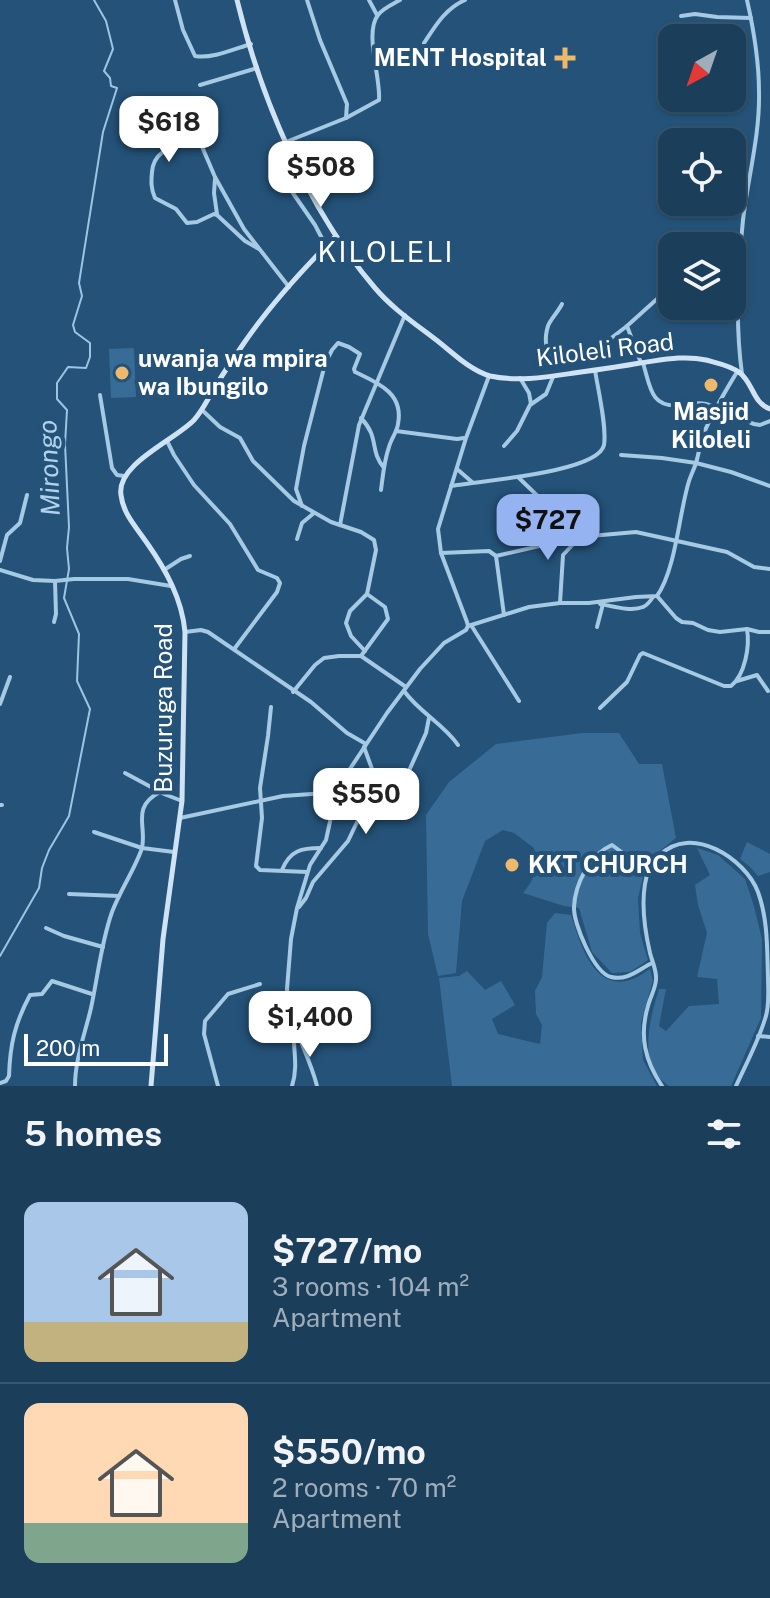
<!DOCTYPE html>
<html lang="en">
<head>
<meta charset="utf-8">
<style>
	body { margin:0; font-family:"Public Sans",sans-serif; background:#284963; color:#f1f3f6; height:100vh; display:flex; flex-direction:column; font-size:30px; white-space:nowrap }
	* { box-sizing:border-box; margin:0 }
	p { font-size:26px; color:#a0aebb }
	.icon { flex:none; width:44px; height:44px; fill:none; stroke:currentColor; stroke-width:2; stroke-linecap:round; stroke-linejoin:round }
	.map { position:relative; height:1086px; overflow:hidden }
	.sheet { display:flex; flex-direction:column; background:#1b3e5a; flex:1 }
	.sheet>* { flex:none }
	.needle { width:52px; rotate:220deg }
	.tools { position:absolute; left:658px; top:24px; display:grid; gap:16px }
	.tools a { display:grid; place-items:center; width:88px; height:88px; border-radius:16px; background:#1b3e5a; box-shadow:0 2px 6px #0004,0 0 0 2px #395770; font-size:40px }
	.scale { position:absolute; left:24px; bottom:20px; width:144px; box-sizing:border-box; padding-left:8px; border:4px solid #fff; border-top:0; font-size:22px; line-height:28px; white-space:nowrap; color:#fff; -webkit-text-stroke:6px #245278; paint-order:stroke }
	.price { position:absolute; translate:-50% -68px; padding:0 18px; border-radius:16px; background:#fff; color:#222; font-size:26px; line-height:52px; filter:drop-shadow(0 2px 4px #0008) }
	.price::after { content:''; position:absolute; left:50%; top:48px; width:24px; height:18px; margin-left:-12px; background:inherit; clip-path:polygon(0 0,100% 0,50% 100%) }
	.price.on { background:#95b2f1; color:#111 }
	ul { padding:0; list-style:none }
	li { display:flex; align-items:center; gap:24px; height:200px; padding:0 24px }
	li+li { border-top:2px solid #395770 }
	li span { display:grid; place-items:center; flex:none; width:224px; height:160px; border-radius:16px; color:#555 }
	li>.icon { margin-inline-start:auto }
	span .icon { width:96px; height:96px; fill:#fffc; stroke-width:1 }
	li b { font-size:34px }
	h2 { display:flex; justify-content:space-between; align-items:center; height:96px; padding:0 24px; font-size:34px }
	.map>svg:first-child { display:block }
	.green { fill:#386c96 }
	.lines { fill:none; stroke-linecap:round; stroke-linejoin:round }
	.stream { stroke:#9bc5e4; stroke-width:2 }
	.street { stroke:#a6c9e4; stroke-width:4 }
	.secondary { stroke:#cfe3f4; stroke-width:5 }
	.poi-dot { fill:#edb96b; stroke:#245278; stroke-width:3 }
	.labels { text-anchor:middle; stroke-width:8; stroke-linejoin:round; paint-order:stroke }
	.poi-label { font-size:24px; font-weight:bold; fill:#fff; stroke:#245278; text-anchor:start }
	.street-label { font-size:24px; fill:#fff; stroke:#245278 }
	.water-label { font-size:26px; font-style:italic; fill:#b1d2ec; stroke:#245278 }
	.quarter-label { font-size:28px; letter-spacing:2px; fill:#fff; stroke:#245278 }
</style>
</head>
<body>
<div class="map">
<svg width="770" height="1086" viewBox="0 0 770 1086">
	<rect width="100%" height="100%" fill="#245278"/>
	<!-- green -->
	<g class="green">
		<path d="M134 348 136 397 111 398 109 349Z"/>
		<path d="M582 733H619L639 764H662L676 838 647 861 638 898 640 933 648 960 630 972 612 973 592 952 579 908 564 906 523 893C536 877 539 868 534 848L514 833 503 830 485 841 462 901 456 973 438 976 428 934 426 815 449 782 496 744Z"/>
		<path d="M747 842 770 854V872L758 876 749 866 740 859Z"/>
		<path d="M697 848 718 855 745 879 753 903 762 939 761 1018 731 1086H669C664 1082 658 1077 655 1072 641 1051 652 1011 659 989H666L659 1026 666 1031 689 1006 719 1004 717 979 697 977 707 933 698 905 695 885 710 875Z"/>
		<path d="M555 913 571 915C580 942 593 994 633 979 639 977 645 972 650 969L653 980 641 1023 643 1060 657 1086H452L439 978 459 976 467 971 485 990 501 981 515 1005 492 1019 498 1034 540 1044 542 1025 536 1014 535 991 542 977 547 923Z"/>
	</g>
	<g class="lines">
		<!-- stream -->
		<path class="stream" d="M0 956 39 888 42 868 49 850 69 816 90 709 77 681 79 634 64 598 69 569 67 548 69 527 65 444 67 410 57 399V383L68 367 86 368 90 357V343L75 332 73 325 82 296 79 283 103 132 117 88 111 86 110 78 104 71 113 49 106 21 94 0"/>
		<!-- street -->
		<g class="street">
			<path d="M175 0 183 30 195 56C212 59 234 49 251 44"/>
			<path d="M307 0 320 40 347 104 346 118"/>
			<path d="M369 0 377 15"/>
			<path d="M681 16 695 14 717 17 751 18"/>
			<path d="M424 43C436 25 445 9 465 0"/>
			<path d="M200 85 257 68"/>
			<path d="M175 121 200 142 215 177 244 229 289 287"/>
			<path d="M197 138C177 148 154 147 152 172 151 182 151 189 155 198L176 209 187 223 197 222 214 214 217 215 245 241 259 249"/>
			<path d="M286 142 346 118 379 100C381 78 364 33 378 15 383 8 393 4 400 0"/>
			<path d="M215 179 214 193 217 214"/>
			<path d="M288 186 315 225 326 246"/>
			<path d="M562 304C558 312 550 320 548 326 544 338 545 354 556 362L585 358 627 326"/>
			<path d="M641 363 627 326 657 299H672"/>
			<path d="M643 363C650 385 650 409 680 405 689 404 697 402 706 404 723 409 737 418 754 424L760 425 770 421"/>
			<path d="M742 374C735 323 738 271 743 220 748 177 760 135 759 92 759 60 754 31 747 0"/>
			<path d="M520 378 529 393 531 404"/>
			<path d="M100 395 112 468 117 475 124 476"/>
			<path d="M202 410 220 427 240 438 253 461 294 501 331 522 361 532 374 540 376 550 367 594 385 607 388 619 361 656"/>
			<path d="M361 418C380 438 369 450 384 468"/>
			<path d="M396 431 457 439 464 438"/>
			<path d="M167 441 174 455 194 485 230 524 258 570 277 578 280 583 277 592 235 648"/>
			<path d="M504 446 517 431 530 405 546 394 553 377"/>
			<path d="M621 455 662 458 696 463 731 472 770 486"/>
			<path d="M457 469 472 482"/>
			<path d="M519 478 549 507 554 509 562 508"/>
			<path d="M451 486C477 481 598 473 604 445 607 427 598 390 595 370"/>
			<path d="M302 506 296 489 304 446 325 364 332 350 338 343 349 347 360 354 354 369 355 372C378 383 404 393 398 424 397 432 391 439 389 447 384 461 383 475 381 490"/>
			<path d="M340 525 359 425 405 315"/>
			<path d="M297 539 302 523 314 513"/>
			<path d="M441 553 489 551 496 556 504 615"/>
			<path d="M496 556 579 537 636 532 727 552 754 567 770 569"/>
			<path d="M0 561 7 535 20 523 27 495"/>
			<path d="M0 570 33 580 55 581 74 579H128L171 586"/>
			<path d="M164 570 181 559 190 556"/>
			<path d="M657 596 676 618 682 622 693 623 708 630 720 632 747 629 759 632H770"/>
			<path d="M560 603 563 555 578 539"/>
			<path d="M600 604C612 606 631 612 643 607 646 606 651 600 653 597"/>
			<path d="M54 622 56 614 55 581"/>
			<path d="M471 625 519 701"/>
			<path d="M468 626 529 607 560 603H589L636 597 657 596C676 569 679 513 689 481 691 475 694 469 696 463 699 453 700 443 704 433 713 411 725 392 737 372"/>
			<path d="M597 627 603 604"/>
			<path d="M185 632 201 630 208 632 311 702 347 733 366 744"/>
			<path d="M365 651 351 636 346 623 350 611 367 594"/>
			<path d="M737 681 757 675 768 691"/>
			<path d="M404 691C420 713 444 724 458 745"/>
			<path d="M293 692 315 665 324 658 339 656H361L406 687"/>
			<path d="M0 704 10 677"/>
			<path d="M271 707 268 736 260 788 262 818 256 866 260 870 307 872"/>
			<path d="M600 708 627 682 640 655 643 653 724 686H731C745 675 750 646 747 629"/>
			<path d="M125 773 164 794 182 801"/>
			<path d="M372 777 396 776 408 773 426 733 429 718"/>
			<path d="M338 795 366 804"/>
			<path d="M0 805H2"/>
			<path d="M180 818 283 796 326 793 336 790 387 713 420 669 444 643 466 630 468 626 467 622 441 553 438 529 466 438 489 376"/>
			<path d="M94 832 142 848 174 852"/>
			<path d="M650 867 635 862 612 845C590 854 575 884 574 907 573 923 594 973 611 977 628 981 639 969 652 963"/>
			<path d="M282 870C290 850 302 848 321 848"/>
			<path d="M69 894 119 896"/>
			<path d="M299 907 306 898 313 882 348 841 370 795 372 769 364 747"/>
			<path d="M46 928 64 936 103 947"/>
			<path d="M758 1036 770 1037"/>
			<path d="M0 1083 6 1081 9 1076C10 1044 15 1023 30 995L42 994 52 981 92 994"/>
			<path d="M75 1086C75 1059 85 1034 91 1008 98 976 101 943 112 912 120 891 133 872 141 851 149 829 129 808 160 792"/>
			<path d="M218 1086 204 1034 205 1021 228 994 260 984"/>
			<path d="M292 1086C299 1065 292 1046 294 1025"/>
			<path d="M317 1086C309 1053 288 1023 287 989L291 939 297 908 310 865 326 840 336 794V790"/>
			<path d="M662 1086C645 1061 639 1036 648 1006 650 997 657 986 656 977 656 969 652 961 650 953 644 927 639 895 649 869 651 864 656 859 660 855 691 824 745 858 758 892 768 920 767 948 768 977 768 990 770 1006 765 1019 758 1042 746 1064 736 1086"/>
		</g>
		<!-- secondary -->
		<g class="secondary">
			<path d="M237 0C261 99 308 210 375 288 392 308 414 323 435 339 451 351 469 370 490 376 517 382 547 377 574 373 596 370 618 367 640 363 662 360 684 355 706 360 717 363 732 366 740 373 753 383 753 403 770 409"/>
			<path d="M151 1086 163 939 182 801 185 632C182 599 166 570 147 543 137 528 123 514 121 495 116 464 175 440 194 420 203 410 207 400 214 389 223 373 234 358 244 343 270 305 304 268 336 236"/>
		</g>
	</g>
	<!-- markers -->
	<g class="poi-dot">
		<path d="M561 46h8v8h8v8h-8v8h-8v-8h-8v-8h8z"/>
		<circle cx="122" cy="373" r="8"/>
		<circle cx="711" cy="385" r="8"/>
		<circle cx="512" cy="865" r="8"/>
	</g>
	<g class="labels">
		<!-- poi labels -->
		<g class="poi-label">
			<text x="547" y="66" text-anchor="end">MENT Hospital</text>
			<text x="138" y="367">uwanja wa mpira<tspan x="138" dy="28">wa Ibungilo</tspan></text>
			<text x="711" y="420" text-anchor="middle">Masjid<tspan x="711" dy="28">Kiloleli</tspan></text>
			<text x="528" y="873">KKT CHURCH</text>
		</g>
		<!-- street labels -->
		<g class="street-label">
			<text transform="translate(605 350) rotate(-7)" y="8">Kiloleli Road</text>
			<text transform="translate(164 708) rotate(-90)" y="8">Buzuruga Road</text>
		</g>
		<!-- water labels -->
		<g class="water-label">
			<text transform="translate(49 468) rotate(-92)" y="9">Mirongo</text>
		</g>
		<!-- quarter labels -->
		<g class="quarter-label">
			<text x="386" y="262">KILOLELI</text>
		</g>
	</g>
</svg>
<div class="tools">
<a><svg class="needle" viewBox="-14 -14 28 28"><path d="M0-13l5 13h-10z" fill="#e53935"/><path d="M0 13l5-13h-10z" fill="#a0aebb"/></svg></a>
<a><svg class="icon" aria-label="locate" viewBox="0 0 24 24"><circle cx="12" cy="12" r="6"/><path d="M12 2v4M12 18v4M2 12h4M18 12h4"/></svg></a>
<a><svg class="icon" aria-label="layers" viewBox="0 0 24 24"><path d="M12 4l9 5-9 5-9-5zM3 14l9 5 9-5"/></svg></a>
</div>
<div class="scale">200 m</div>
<b class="price" style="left:169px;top:164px">$618</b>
<b class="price" style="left:321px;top:209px">$508</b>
<b class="price on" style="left:548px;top:562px">$727</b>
<b class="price" style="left:366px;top:836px">$550</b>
<b class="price" style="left:310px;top:1059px">$1,400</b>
</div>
<section class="sheet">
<h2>5 homes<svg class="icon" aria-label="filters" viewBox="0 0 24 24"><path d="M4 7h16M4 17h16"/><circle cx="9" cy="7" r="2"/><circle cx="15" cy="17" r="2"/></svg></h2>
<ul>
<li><span style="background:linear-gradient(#a9c7e8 75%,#c2b280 0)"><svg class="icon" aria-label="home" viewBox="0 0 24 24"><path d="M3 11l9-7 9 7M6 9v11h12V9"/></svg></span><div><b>$727/mo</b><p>3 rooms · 104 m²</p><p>Apartment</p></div></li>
<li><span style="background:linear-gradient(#ffd9b3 75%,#7fa58c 0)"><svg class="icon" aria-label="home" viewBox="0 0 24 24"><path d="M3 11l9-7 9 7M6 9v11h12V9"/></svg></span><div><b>$550/mo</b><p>2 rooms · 70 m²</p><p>Apartment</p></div></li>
</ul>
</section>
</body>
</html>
